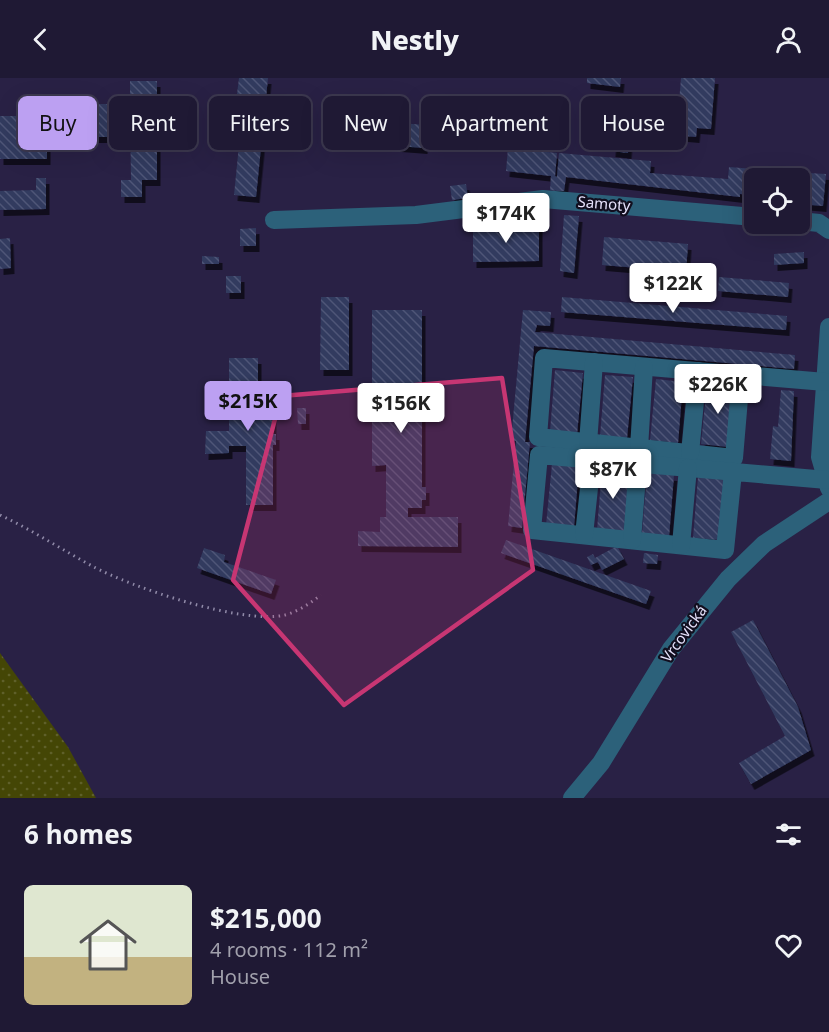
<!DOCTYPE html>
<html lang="en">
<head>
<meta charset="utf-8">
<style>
	body { margin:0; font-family:"Noto Sans",sans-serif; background:#2c2640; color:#f1f3f6; height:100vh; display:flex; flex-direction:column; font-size:22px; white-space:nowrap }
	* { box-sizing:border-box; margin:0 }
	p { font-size:20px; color:#a1a0ac }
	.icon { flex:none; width:33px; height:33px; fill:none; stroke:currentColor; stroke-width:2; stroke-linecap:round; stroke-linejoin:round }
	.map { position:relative; height:720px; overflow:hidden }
	.drawer { display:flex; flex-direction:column; background:#1f1934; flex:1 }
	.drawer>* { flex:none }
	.banner { position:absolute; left:18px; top:18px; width:794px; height:54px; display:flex; gap:12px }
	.buttons { position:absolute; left:744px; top:90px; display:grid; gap:12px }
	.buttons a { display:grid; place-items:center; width:66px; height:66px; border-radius:9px; background:#1f1934; box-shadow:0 6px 24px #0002,0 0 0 2px #3c384f; font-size:30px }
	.price { position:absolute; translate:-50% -51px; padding:0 14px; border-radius:6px; background:#fff; color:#222; font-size:20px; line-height:39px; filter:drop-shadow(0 2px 3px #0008) }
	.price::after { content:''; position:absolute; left:50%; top:36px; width:18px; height:14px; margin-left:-9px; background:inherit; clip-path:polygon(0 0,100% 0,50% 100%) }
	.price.selected { background:#bca0f2; color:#111 }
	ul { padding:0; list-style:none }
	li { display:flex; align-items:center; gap:18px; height:150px; padding:0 24px }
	li span { display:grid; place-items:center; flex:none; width:168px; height:120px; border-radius:9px; color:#555 }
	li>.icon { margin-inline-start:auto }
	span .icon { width:72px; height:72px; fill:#fffc; stroke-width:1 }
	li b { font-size:26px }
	h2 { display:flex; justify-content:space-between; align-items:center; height:72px; padding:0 24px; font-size:26px }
	.pill { padding:0 21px; border-radius:9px; background:#1f1934; box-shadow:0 6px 24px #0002,0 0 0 2px #3c384f; font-size:21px; line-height:54px }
	.pill.selected { background:#bca0f2; color:#111 }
	header { display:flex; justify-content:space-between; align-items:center; height:78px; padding:0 24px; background:#1f1934; font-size:27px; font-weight:800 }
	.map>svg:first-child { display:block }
	.grass { fill:url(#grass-dots) }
	.building { fill:url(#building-back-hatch); filter:url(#shadow) }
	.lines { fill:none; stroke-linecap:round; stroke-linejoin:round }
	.path { stroke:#918ba9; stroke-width:3; stroke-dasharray:1.5 4.5; stroke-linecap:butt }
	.minor { stroke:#2c617a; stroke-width:18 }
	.marked { fill:#c73673; fill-opacity:0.2; stroke:#c73673; stroke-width:4.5; stroke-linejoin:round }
	.labels { text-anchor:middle; stroke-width:4.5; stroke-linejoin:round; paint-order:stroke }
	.street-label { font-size:15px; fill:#e6e2fb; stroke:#110e1e }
</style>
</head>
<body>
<header><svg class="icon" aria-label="back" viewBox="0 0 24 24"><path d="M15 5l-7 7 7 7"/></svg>Nestly<svg class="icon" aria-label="person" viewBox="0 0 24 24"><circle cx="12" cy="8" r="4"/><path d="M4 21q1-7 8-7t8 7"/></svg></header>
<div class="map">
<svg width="829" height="720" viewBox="0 0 829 720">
	<defs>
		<pattern id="grass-dots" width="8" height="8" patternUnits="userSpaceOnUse" patternTransform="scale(1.5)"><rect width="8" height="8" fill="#444605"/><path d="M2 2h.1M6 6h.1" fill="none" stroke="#5f602a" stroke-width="1.8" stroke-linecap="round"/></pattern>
		<pattern id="building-back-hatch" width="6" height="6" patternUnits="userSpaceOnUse" patternTransform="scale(1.5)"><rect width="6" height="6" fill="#313a5f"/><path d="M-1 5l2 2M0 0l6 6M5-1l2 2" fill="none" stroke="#4f5677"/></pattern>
		<filter id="shadow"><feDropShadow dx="3.5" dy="6" stdDeviation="0" flood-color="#0009"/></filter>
	</defs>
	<rect width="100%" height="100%" fill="#292145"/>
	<!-- grass -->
	<path class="grass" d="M0 575 68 669 96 720H0Z"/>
	<!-- building -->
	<g class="building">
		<path d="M239 0H268L256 119 234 117 244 17 237 16Z"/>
		<path d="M587 0H621L620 9 587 5Z"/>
		<path d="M681 0H715L711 51 697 50 696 59 673 57V49H677Z"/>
		<path d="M130 3H157V102H142V119H121V102H131L130 32H112V59H58V26H111V20H130Z"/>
		<path d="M498 33 510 37 506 50 494 46Z"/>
		<rect x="0" y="38" width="47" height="43"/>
		<path d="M351 40 363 41 361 59 349 58Z"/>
		<path d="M387 44 426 47 424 70 385 67Z"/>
		<path d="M613 62 629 63 628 75 612 73Z"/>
		<path d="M508 70 557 75 555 98 557 99 559 75 651 83 650 95 728 101 729 89 766 92 765 100H754V117L740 116V119L566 99 564 113H557L550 112 551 98 506 93Z"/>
		<path d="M777 93 800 95 799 100H776Z"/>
		<path d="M808 95 826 96 823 128 800 126V108H807Z"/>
		<path d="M36 100H46V131L0 132V113L36 112Z"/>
		<path d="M466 106 468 120 452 122 450 108Z"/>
		<path d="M564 137 579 138 574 195 560 193Z"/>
		<path d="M473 148H539V183L473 184Z"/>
		<path d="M256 150V168H240V151Z"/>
		<path d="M604 159 688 166 686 194 602 187Z"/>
		<path d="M10 160 11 190 0 191V161Z"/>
		<path d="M804 174V185L774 187V176Z"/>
		<path d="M202 178 219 179V186H202Z"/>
		<rect x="226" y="198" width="15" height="17"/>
		<path d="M719 199 789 205 788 219 718 213Z"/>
		<path d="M321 219H349V292H320Z"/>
		<path d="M562 219 787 238 786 252 561 234Z"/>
		<path d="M372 232H422V409H426V422H422V430H408V439H458V469L358 468V453L380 454V439H386V387L372 388Z"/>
		<path d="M523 232 551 234 550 248 537 247 535 254 795 277 794 291 534 268 525 364H530L522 450 508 448 516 363 511 362Z"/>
		<path d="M229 280H258V337H273V356H276V367H273V427H246V368H229V375L205 376 206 353H229Z"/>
		<path d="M555 292 583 295 577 356 550 353Z"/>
		<path d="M605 297 633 299 627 360 600 358Z"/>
		<path d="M656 301 683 304 678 365 650 362Z"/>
		<path d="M707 306 734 308 728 369 701 366Z"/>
		<path d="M781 312 794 313 791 383 770 381 773 348 778 349Z"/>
		<path d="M297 330H306V346H298Z"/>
		<path d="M552 386 579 388 574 449 546 447Z"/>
		<path d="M602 390 629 393 624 454 597 452Z"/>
		<path d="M647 395 674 397 669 459 642 456Z"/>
		<path d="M698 399 725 402 720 462 693 460Z"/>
		<path d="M506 462 651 513 646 526 501 475Z"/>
		<path d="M617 468 624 481 602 492 598 484 591 487 587 479 593 476 595 480Z"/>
		<path d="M204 470 225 477 224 484 276 502 271 516 197 490Z"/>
		<path d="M644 475 658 477 657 486 643 485Z"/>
		<path d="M753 542 798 629 811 672 751 706 739 685 785 658 731 554Z"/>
	</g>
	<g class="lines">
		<!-- path -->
		<path class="path" d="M0 437C32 452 61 471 92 488 131 509 242 547 285 537 299 533 309 526 321 517"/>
		<!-- minor -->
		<g class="minor">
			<path d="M274 142 416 137 543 121 754 139"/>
			<path d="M800 143 819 145 829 152"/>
			<path d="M829 249 820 379 829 410"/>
			<path d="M741 297 734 380 538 359 544 280C637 288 731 296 825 304"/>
			<path d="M588 365 594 284"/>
			<path d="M639 370 644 289"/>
			<path d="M690 375 698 293"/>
			<path d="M733 394 725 472 532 452 539 377 827 402"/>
			<path d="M584 457 592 382"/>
			<path d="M632 462 638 386"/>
			<path d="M681 467 688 390"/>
			<path d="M572 720 601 685 671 571 728 501 764 466 829 423"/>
		</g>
	</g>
	<!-- marked area -->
	<path class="marked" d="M502 300 533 492 344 627 233 502 281 318Z"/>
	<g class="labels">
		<!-- street labels -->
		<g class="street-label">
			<text transform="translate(604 126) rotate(5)" y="5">Samoty</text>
			<text transform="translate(684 556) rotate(-54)" y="5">Vrcovická</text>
		</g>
	</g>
</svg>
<div class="buttons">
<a><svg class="icon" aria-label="locate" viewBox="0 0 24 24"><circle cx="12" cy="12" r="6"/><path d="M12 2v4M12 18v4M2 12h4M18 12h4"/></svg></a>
</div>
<b class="price" style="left:506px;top:166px">$174K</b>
<b class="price" style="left:673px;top:236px">$122K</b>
<b class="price" style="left:718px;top:337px">$226K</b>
<b class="price selected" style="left:248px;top:354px">$215K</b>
<b class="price" style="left:401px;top:356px">$156K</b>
<b class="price" style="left:613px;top:422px">$87K</b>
<div class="banner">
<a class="pill selected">Buy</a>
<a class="pill">Rent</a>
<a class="pill">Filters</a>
<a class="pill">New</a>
<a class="pill">Apartment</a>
<a class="pill">House</a>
</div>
</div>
<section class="drawer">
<h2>6 homes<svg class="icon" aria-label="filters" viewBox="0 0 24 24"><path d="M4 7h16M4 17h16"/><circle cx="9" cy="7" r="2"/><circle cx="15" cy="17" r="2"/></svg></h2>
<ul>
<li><span style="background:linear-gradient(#dfe7d0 60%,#c2b280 0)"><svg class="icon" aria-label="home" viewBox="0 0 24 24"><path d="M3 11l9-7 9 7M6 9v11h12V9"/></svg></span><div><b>$215,000</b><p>4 rooms · 112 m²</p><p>House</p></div><svg class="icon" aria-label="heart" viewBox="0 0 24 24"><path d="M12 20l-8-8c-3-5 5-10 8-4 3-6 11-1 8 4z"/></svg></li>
</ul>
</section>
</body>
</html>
